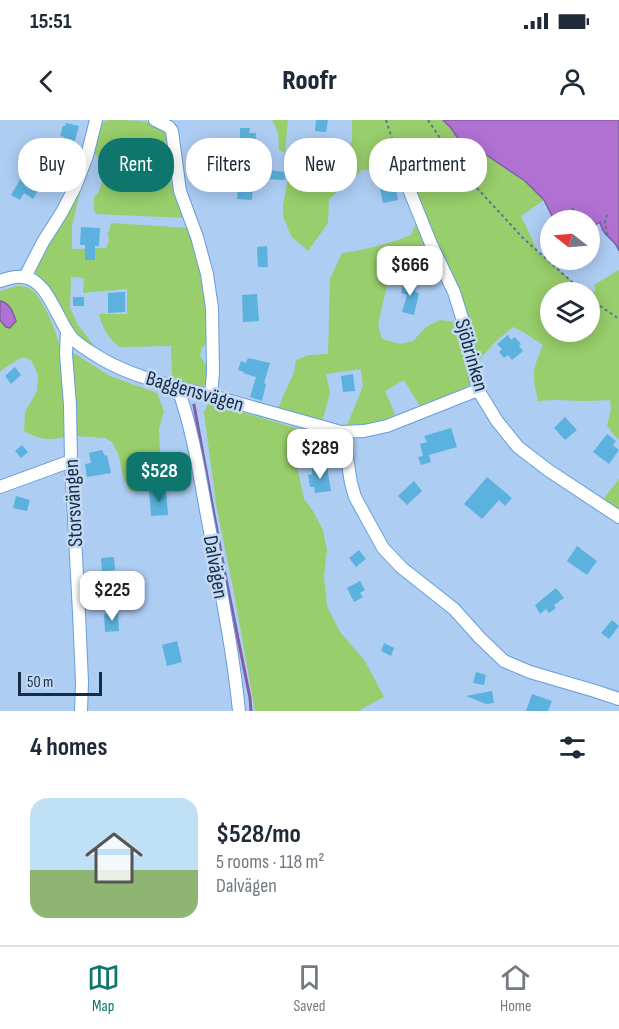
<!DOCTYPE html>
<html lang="en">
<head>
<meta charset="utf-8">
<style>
	body { margin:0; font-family:"Sofia Sans Condensed",sans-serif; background:#f2f2f3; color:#1f2937; height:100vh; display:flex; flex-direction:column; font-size:22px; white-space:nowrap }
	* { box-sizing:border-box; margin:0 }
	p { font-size:20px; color:#747a83 }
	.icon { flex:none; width:33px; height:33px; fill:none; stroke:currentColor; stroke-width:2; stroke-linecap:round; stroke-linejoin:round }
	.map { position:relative; height:591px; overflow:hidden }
	.drawer { display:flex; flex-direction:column; background:#fff; flex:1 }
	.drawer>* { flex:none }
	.hud { position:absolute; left:18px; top:18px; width:584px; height:54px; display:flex; gap:12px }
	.needle { width:39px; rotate:287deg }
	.controls { position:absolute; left:540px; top:90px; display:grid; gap:12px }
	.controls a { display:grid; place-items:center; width:60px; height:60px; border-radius:50%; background:#fff; box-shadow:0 3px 15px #0003; font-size:30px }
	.scale { position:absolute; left:18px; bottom:15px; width:84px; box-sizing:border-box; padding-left:6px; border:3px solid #162c44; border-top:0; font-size:16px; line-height:21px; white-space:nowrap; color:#162c44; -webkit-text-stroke:4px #c4daf3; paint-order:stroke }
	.price { position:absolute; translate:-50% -51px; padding:0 14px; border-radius:12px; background:#fff; color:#222; font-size:20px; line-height:39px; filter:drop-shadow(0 2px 3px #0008) }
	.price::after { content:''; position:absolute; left:50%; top:36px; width:18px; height:14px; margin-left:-9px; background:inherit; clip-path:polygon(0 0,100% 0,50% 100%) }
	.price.on { background:#0f766e; color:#fff }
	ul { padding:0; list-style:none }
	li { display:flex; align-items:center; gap:18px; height:150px; padding:0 30px }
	li span { display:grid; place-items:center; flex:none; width:168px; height:120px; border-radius:18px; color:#555 }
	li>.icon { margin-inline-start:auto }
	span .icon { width:72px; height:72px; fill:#fffc; stroke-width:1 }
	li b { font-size:26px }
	h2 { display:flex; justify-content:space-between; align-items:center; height:72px; padding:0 30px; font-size:26px }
	.tag { padding:0 21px; border-radius:24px; background:#fff; box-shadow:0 3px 15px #0003; font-size:21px; line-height:54px }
	.tag.on { background:#0f766e; color:#fff }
	.status { display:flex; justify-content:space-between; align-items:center; height:42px; padding:0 30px; background:#fff; direction:ltr }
	.status svg { height:16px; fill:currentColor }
	header { display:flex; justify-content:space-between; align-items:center; height:78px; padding:0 30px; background:#fff; font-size:27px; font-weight:800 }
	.tab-bar { display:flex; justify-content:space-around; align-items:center; height:84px; border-top:2px solid #e0e1e3; background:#fff; font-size:16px; color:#747a83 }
	.tab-bar a { display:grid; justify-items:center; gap:3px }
	.tab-bar .on { color:#0f766e }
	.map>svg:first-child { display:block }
	.green { fill:#98ce6b }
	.water { fill:#b071d3; stroke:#825ca8; stroke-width:1.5 }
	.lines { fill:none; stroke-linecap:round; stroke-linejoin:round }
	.stream { stroke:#825ca8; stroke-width:3 }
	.building { fill:#5bb2de }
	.minor-casing { stroke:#689dd8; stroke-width:14 }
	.path { stroke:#5c7795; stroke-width:2; stroke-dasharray:3 3; stroke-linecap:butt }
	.minor { stroke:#fff; stroke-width:12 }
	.labels { text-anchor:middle; stroke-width:5; stroke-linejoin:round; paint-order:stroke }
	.street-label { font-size:21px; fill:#162c44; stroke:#c4daf3 }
</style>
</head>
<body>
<div class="status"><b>15:51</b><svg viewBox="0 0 49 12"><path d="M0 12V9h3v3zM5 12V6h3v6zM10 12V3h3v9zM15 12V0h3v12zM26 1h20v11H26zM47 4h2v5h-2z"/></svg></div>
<header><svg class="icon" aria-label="back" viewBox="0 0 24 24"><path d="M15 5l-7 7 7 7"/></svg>Roofr<svg class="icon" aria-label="person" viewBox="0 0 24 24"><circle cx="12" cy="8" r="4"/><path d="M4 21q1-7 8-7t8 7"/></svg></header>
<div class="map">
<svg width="619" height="591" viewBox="0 0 619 591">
	<rect width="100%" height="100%" fill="#adcdf3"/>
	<!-- green -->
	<g class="green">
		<path d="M108 0C124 0 147 0 161 6 164 8 167 14 169 18 160 25 162 38 164 49L171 54 186 98 96 94 94 90V77C104 69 102 55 103 44L95 34 96 19 104 1Z"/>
		<path d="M272 0H288L285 33 279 30 278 12Z"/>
		<path d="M352 0H443L451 8 464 28 473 26 525 61 544 80 521 96 538 132 585 172H550V212H590V175L596 170 594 165 619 150V320L613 314 607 305 611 289 610 280 588 281 553 280 538 281C532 253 532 251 543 225L525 213 513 207 496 221 478 241 467 198 441 151H427L406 146 393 152 387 165 378 205 382 219 401 224 413 221 426 207 440 200 459 202 474 263 421 288 404 260 385 271 395 294C381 305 363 305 346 308L363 266 361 249 326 254 330 273 322 303 277 290 294 252 296 240 309 235 328 234 330 159 342 133C366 130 388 124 411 115L422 90 410 58 398 50H362L329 79 328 103 308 131 291 116 283 96V85L287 64 289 42 296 38 306 49 322 52 342 37 352 21Z"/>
		<path d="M82 64 72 106V129L106 128C109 123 110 118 107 113L109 112 111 103 189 108C200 148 207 182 206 224L202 228 200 236C202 239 206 244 207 248 210 255 207 267 199 267 191 267 180 260 172 257L171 226 120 227C109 220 102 207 99 194H127V169L83 173 84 158 71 157 70 188 78 205 96 228C87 222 77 216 70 207 56 189 48 168 34 150Z"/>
		<path d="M17 166C20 166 23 166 27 167 42 171 60 220 62 236L64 317C47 321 39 319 24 311L25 292 37 271 38 255 31 240 22 237 3 249 0 252V171Z"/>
		<path d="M72 232 110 256 157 273 164 291 159 309 161 357C151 363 142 374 130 371L123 357 119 336 112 322 105 318 77 316 75 302Z"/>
		<path d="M209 282 336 320 339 341 297 346 304 379 313 391 323 410 327 430 324 456 327 486 340 512 365 541 384 577 358 591H255L234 473 216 384 204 292Z"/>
		<path d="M619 359V391L602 381Z"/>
	</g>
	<!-- water -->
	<g class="water">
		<path d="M443 0H619V131C616 121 609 119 604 112 603 111 600 104 600 102L593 106 590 110V100H554L544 80 525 61 473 26 464 28 451 8Z"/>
		<path d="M0 181C10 183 13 192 16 201L10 208 6 207 0 200Z"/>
	</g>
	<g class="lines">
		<!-- stream -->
		<path class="stream" d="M194 285 224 449 250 578 251 591"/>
	</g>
	<!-- building -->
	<g class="building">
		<path d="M316 0H328L326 12 315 11Z"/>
		<path d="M66 3 79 6 74 24 63 22 64 17 60 16 63 6H65Z"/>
		<path d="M240 8H250L249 13H256L255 30H242L243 25H240Z"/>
		<path d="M267 50 286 52 285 60 266 59Z"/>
		<path d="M394 57 398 80 383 83 378 60Z"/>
		<path d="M21 58 39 69 33 79 24 73 20 80 11 75Z"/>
		<path d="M238 66 253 67 252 80 237 79Z"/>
		<path d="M81 107 100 108 99 126H95V140H85V125H80Z"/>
		<path d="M267 126 268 147H258L257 127Z"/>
		<path d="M405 160 417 163 415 172 419 173 414 195 402 192 407 175 401 173Z"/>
		<path d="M125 172V192L108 193V173Z"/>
		<path d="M257 174 259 201 243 202 242 175Z"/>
		<rect x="73" y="177" width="11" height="9"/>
		<path d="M508 215 511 220 515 217 521 224 519 226 523 231 512 240 508 235 504 238 499 232 502 229 497 224Z"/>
		<path d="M248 238 270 243 264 263 266 264 262 281 250 277 256 257 243 253 244 252 238 250 241 241 246 243Z"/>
		<path d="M15 247 21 255 11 264 5 256Z"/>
		<path d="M353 254 355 271 343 272 341 256Z"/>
		<path d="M565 297 577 310 565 320 554 308Z"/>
		<path d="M451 308 457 327 429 335 431 342 421 345 418 337 423 336 420 324 427 322 424 316Z"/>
		<path d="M607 314 616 321 613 325 619 330 609 344 593 332Z"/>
		<path d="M22 325 28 332 21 338 15 331Z"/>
		<path d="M102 330 105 336 107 335 111 353 87 357 85 344 91 343 89 333Z"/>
		<path d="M327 346 331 371 315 373 314 367H310L308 355 312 354V348Z"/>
		<path d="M487 357 512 378 505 386 499 380 482 399 464 384Z"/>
		<path d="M414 361 422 371 407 385 398 376Z"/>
		<path d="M166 369 168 395 151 396 149 371Z"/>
		<path d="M16 376 30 380 27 391 13 388Z"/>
		<path d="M577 426 597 441 587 455 567 441Z"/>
		<path d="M359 430 366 439 356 447 349 438Z"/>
		<path d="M114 437 115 450 102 451 101 438Z"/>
		<path d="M360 461 365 470 360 473 363 477 354 482 347 468Z"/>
		<path d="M556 468 564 478 554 485 556 488 549 493 546 489 540 494 535 485Z"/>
		<path d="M118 493 119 511 105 512 104 494Z"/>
		<path d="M612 500 619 506 609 519 601 513Z"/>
		<path d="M177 521 182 542 167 546 162 525Z"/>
		<path d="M384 523 394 528 391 536 381 531Z"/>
		<path d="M476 552 486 555 484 565 473 563Z"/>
		<path d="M492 571 494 583 486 584 466 576Z"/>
		<path d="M532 574 552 581 548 591H526Z"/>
	</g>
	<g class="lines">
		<defs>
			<g id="minor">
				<path d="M155 0 169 7 172 11 180 71 197 117 207 154 212 188 213 252 211 276"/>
				<path d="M404 57 431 124 454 172 463 201 478 270 497 301 518 327 548 350 619 397"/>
				<path d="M25 157 43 122 62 92 75 67 87 36 96 0"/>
				<path d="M0 161C7 159 14 156 22 157 48 158 57 201 72 218 80 226 92 233 102 239 135 258 173 266 209 275 253 287 297 300 341 312L346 331 351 363 355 377 383 428 402 448 454 489 480 518 504 541 530 552 595 571 619 579"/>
				<path d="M67 211 66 234 70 285 71 341 79 493 82 562 81 591"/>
				<path d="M178 269C194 313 200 360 209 406 220 468 233 529 239 591"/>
				<path d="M341 312 364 311 387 306 478 270"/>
				<path d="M0 367 71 341"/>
			</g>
		</defs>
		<!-- minor casing -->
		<use href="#minor" class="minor-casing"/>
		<!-- path -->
		<g class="path">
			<path d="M386 0 401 46"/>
			<path d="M428 0 464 54 524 119 583 172"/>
			<path d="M573 88 575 100"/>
			<path d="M607 115 605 101 608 93"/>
			<path d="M590 179 619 199"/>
		</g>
		<!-- minor -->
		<use href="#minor" class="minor"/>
	</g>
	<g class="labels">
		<!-- street labels -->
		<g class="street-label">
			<text transform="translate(472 235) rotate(74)" y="7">Sjöbrinken</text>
			<text transform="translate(195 271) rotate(16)" y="7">Baggensvägen</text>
			<text transform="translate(73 383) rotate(-93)" y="7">Storsvängen</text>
			<text transform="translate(216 447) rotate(80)" y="7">Dalvägen</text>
		</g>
	</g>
</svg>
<div class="controls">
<a><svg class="needle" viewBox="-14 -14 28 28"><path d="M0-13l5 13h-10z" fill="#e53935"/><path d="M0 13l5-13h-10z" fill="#747a83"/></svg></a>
<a><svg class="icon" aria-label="layers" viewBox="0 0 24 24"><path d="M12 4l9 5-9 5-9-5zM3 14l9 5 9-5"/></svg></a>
</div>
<div class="scale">50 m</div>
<b class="price" style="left:410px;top:177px">$666</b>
<b class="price" style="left:320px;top:360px">$289</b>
<b class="price on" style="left:159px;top:383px">$528</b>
<b class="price" style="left:112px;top:502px">$225</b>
<div class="hud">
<a class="tag">Buy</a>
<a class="tag on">Rent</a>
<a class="tag">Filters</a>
<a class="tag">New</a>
<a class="tag">Apartment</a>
</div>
</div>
<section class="drawer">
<h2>4 homes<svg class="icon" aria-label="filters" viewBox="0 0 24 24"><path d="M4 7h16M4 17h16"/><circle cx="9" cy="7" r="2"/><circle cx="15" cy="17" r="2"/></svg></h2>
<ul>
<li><span style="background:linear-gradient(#bfe0f5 60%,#8fb573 0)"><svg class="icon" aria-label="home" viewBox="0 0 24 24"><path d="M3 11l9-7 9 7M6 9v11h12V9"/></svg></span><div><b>$528/mo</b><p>5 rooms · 118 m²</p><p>Dalvägen</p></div></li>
</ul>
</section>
<nav class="tab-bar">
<a class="on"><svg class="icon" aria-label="map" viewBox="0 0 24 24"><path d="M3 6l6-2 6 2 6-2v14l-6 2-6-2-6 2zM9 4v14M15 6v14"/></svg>Map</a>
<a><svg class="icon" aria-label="saved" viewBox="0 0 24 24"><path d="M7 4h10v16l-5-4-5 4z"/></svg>Saved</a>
<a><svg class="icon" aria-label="home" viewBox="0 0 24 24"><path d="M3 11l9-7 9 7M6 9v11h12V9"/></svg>Home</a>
</nav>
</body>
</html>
